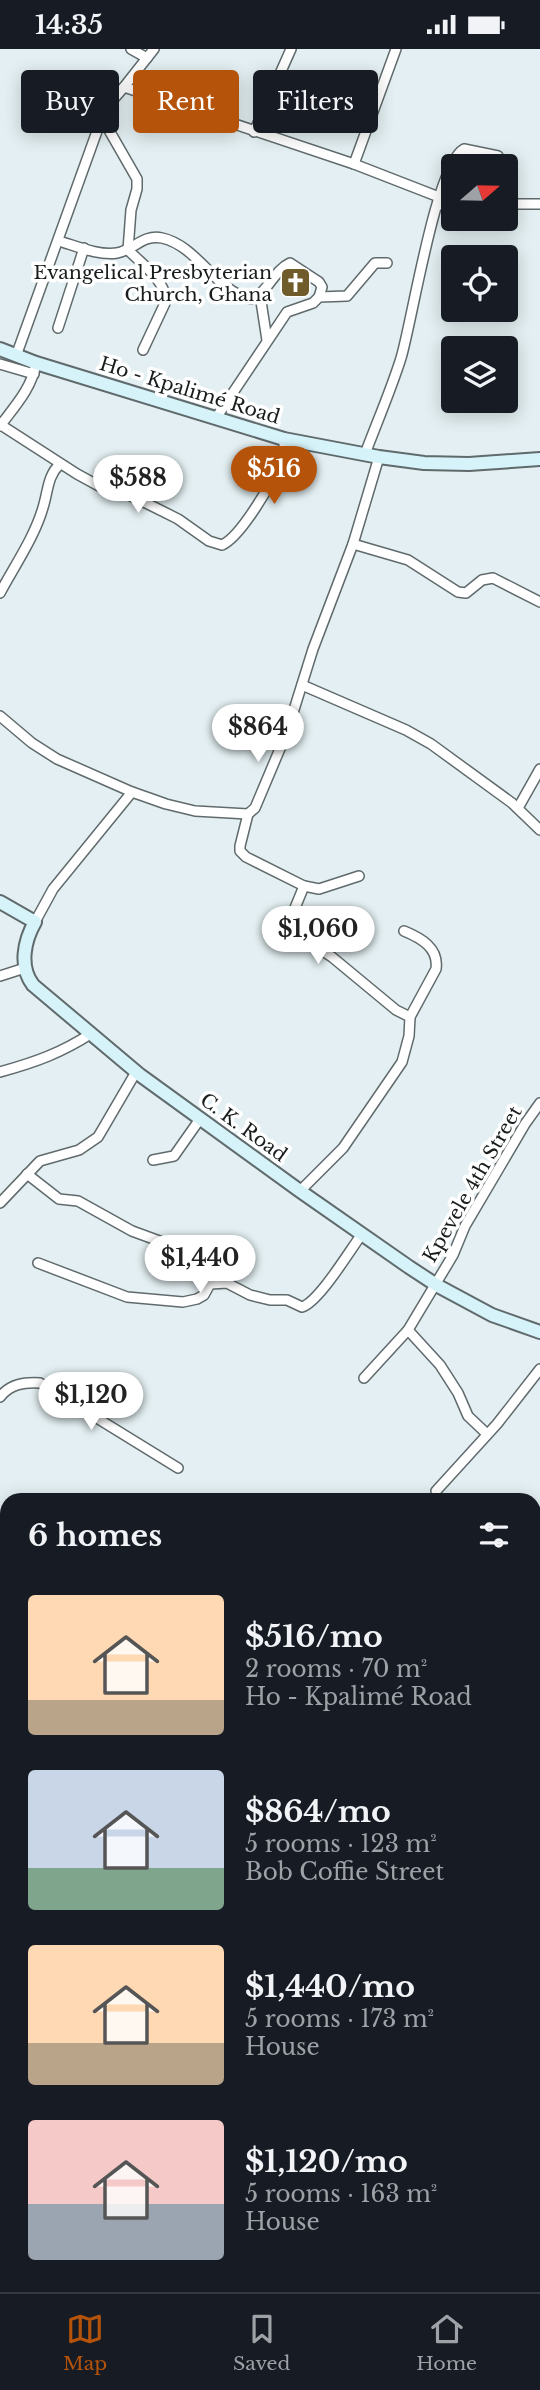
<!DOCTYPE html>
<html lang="en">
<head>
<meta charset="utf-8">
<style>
	body { margin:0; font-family:"Libre Baskerville",serif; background:#20242c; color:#f1f3f6; height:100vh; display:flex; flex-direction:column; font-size:26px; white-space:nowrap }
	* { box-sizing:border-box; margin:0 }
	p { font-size:23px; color:#9ea1a6 }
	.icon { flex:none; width:38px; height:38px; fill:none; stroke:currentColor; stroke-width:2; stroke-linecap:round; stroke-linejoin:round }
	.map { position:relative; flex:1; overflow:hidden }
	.side { position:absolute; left:0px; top:1444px; width:541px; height:800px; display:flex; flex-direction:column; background:#171b24; border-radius:21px 21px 0 0; box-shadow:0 4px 18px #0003 }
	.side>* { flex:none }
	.hud { position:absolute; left:21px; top:21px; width:499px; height:63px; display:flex; gap:14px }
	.needle { width:46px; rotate:70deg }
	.controls { position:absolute; left:441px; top:105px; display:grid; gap:14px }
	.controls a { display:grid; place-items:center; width:77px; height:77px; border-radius:7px; background:#171b24; box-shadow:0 4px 18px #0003; font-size:35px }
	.price { position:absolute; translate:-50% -60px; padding:0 16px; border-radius:24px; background:#fff; color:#222; font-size:23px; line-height:46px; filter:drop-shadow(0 2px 4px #0008) }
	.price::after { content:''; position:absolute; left:50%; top:42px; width:21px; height:16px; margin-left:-10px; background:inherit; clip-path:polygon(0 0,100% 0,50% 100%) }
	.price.active { background:#b45309; color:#fff }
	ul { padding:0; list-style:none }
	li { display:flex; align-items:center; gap:21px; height:175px; padding:0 28px }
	li span { display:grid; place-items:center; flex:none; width:196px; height:140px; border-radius:7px; color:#555 }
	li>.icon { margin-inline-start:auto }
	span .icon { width:84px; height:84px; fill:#fffc; stroke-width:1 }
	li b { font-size:30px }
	h2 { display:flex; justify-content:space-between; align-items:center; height:84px; padding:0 28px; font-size:30px }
	.tag { padding:0 24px; border-radius:7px; background:#171b24; box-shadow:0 4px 18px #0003; font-size:24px; line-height:63px }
	.tag.active { background:#b45309; color:#fff }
	.status { display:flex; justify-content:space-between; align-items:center; height:49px; padding:0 35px; background:#171b24; direction:ltr }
	.status svg { height:19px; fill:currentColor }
	.dock { display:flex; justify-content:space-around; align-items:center; height:98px; border-top:2px solid #363941; background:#171b24; font-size:19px; color:#9ea1a6 }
	.dock a { display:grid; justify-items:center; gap:4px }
	.dock .active { color:#b45309 }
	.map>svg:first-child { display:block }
	.forest { fill:url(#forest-firs) }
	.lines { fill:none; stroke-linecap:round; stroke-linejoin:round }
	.street-casing { stroke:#606a6c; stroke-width:12 }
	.secondary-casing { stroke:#606a6c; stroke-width:16 }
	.street { stroke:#fff; stroke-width:9 }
	.secondary { stroke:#d5f3f9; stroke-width:12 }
	.labels { text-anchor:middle; stroke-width:7; stroke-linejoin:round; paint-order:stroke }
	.poi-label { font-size:19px; fill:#181c1d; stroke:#fff; text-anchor:end }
	.street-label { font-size:19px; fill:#181c1d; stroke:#fff }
</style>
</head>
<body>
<div class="status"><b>14:35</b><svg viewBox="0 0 49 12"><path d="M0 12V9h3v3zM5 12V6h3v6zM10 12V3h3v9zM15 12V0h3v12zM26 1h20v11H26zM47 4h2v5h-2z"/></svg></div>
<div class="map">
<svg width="540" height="2243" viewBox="0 0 540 2243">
	<defs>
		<pattern id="forest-firs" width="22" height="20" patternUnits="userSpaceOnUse" patternTransform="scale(1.75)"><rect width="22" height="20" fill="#c0ac7c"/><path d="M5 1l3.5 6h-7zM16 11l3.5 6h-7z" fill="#a4936b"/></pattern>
	</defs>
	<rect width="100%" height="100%" fill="#e3eff2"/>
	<!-- forest -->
	<g class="forest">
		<path d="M5 1765H7V1903L0 1900V1796Z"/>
		<path d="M534 2129 540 2138V2243H138L137 2237 534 2236Z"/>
	</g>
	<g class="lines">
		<defs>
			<g id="street">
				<path d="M131 0 147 9"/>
				<path d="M124 38 154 0"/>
				<path d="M102 69 137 130V140L131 161 128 201C141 214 166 232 166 252L143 301"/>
				<path d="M254 83 291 0"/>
				<path d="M354 115 396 0"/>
				<path d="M506 155H540"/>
				<path d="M438 156H453"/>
				<path d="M59 192C76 197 99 207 117 204 134 201 143 185 162 189 198 197 215 242 251 250 268 244 273 222 290 214L319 233 322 238 319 248"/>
				<path d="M260 246 267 291"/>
				<path d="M58 279 84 199"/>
				<path d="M16 307 105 60 124 38 354 115 439 148"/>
				<path d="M0 315 34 325"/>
				<path d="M216 369 287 263 313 254 319 248 347 247 375 214H387"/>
				<path d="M1 376 77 425 99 437 127 445 148 455 178 470 209 492 222 496C241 488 273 432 282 411 285 405 284 397 284 390"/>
				<path d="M0 377C15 357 32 339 36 314"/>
				<path d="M365 405C377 373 391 341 401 309 412 273 436 115 464 100L498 107"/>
				<path d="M353 495 408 511 458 543 466 544 482 531 493 529 540 553"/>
				<path d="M0 544C15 516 36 486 44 455 48 441 48 426 60 415"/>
				<path d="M302 636 406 681 431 695 512 754 540 781"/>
				<path d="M0 667 32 694 57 710 132 743"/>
				<path d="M518 759 540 720"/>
				<path d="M248 765 240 797V802L246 808 304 837 319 840 359 827"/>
				<path d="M304 837 290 871 291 881 332 908 396 961 410 968"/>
				<path d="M35 873 53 840 132 743 166 755 195 762 248 765 255 759 287 683 313 600 353 495 379 408"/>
				<path d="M0 927 25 919"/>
				<path d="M0 1023C36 1013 61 1004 92 984"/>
				<path d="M153 1111 174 1107 200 1070"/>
				<path d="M27 1125 59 1150 78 1152 132 1182 162 1193 199 1219 210 1235 227 1234 250 1246 270 1251H287L302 1258C319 1253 350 1201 362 1185"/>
				<path d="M300 1142 343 1099 402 1013 409 987 410 968 436 920C439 899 421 889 404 882"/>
				<path d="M0 1154 40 1112 79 1101 98 1088 136 1023"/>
				<path d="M38 1214 127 1248 183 1253 197 1250 204 1246 210 1235"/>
				<path d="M364 1329 408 1281"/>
				<path d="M0 1348C10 1335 24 1333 40 1334L178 1419"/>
				<path d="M487 1385 468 1367 458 1344 440 1316 408 1281 453 1206 465 1177 525 1075 540 1054"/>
				<path d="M436 1442 497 1375 540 1320"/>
				<path d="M0 1541 7 1550"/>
				<path d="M534 1732 540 1734"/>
				<path d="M0 2046 7 2066"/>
				<path d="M144 2236 149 2243"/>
				<path d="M7 2243 13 2236"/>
			</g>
			<g id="secondary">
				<path d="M0 300 36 314 284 390 379 408 424 414 469 415 540 410"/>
				<path d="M0 853 35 873C24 892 19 918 33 936L140 1026 300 1142 409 1218 438 1237 492 1266 540 1283"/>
			</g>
		</defs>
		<!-- street casing -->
		<use href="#street" class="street-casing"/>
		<!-- secondary casing -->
		<use href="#secondary" class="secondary-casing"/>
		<!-- street -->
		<use href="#street" class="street"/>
		<!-- secondary -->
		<use href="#secondary" class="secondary"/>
	</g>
	<!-- icons -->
	<defs>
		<symbol id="church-square" viewBox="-11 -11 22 22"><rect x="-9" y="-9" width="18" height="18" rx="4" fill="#6f5c2a" stroke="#fff"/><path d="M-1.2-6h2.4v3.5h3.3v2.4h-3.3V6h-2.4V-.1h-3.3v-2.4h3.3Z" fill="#fff"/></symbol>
	</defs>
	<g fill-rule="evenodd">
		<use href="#church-square" x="278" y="216" width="35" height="35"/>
	</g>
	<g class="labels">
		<!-- poi labels -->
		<g class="poi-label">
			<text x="272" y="230">Evangelical Presbyterian<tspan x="272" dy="22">Church, Ghana</tspan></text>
		</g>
		<!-- street labels -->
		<g class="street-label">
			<text transform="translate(190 341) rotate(17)" y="7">Ho - Kpalimé Road</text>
			<text transform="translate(244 1078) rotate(36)" y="7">C. K. Road</text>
			<text transform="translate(472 1135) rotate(-60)" y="7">Kpevele 4th Street</text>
		</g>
	</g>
</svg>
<div class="controls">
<a><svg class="needle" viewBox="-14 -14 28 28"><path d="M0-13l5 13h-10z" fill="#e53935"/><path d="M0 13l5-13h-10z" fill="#9ea1a6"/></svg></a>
<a><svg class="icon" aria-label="locate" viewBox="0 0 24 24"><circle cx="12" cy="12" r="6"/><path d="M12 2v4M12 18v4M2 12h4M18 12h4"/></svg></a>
<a><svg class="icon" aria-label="layers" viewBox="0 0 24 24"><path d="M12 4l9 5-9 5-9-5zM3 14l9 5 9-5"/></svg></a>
</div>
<b class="price active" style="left:274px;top:457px">$516</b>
<b class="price" style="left:138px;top:466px">$588</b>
<b class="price" style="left:258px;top:715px">$864</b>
<b class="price" style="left:318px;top:917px">$1,060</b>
<b class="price" style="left:200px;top:1246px">$1,440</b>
<b class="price" style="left:91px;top:1383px">$1,120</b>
<div class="hud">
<a class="tag">Buy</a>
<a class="tag active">Rent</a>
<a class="tag">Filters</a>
</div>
<section class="side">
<h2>6 homes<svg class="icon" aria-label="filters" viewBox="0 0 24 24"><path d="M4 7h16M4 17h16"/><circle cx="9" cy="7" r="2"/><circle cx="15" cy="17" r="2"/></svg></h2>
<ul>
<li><span style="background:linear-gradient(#ffd9b3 75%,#b9a48a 0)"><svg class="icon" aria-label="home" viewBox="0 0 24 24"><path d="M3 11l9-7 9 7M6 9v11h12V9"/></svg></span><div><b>$516/mo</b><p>2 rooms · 70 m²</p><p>Ho - Kpalimé Road</p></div></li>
<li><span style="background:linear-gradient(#c9d6e8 70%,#7fa58c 0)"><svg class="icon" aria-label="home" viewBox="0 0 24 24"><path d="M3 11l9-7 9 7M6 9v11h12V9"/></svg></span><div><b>$864/mo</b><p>5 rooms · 123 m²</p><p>Bob Coffie Street</p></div></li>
<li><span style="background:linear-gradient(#ffd9b3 70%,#b9a48a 0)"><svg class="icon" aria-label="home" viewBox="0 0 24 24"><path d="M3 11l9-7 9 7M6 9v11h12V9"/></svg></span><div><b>$1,440/mo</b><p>5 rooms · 173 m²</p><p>House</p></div></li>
<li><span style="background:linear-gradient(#f6c9c9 60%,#9aa5b1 0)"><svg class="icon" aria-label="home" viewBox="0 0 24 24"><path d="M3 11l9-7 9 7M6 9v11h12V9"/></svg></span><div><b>$1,120/mo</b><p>5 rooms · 163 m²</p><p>House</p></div></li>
</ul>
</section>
</div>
<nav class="dock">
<a class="active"><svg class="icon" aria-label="map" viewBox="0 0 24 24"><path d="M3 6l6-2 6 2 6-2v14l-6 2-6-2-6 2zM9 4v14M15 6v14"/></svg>Map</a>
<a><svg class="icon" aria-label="saved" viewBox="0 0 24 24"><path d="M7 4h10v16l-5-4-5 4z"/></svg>Saved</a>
<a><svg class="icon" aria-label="home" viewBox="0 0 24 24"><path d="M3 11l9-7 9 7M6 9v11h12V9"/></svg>Home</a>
</nav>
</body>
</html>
